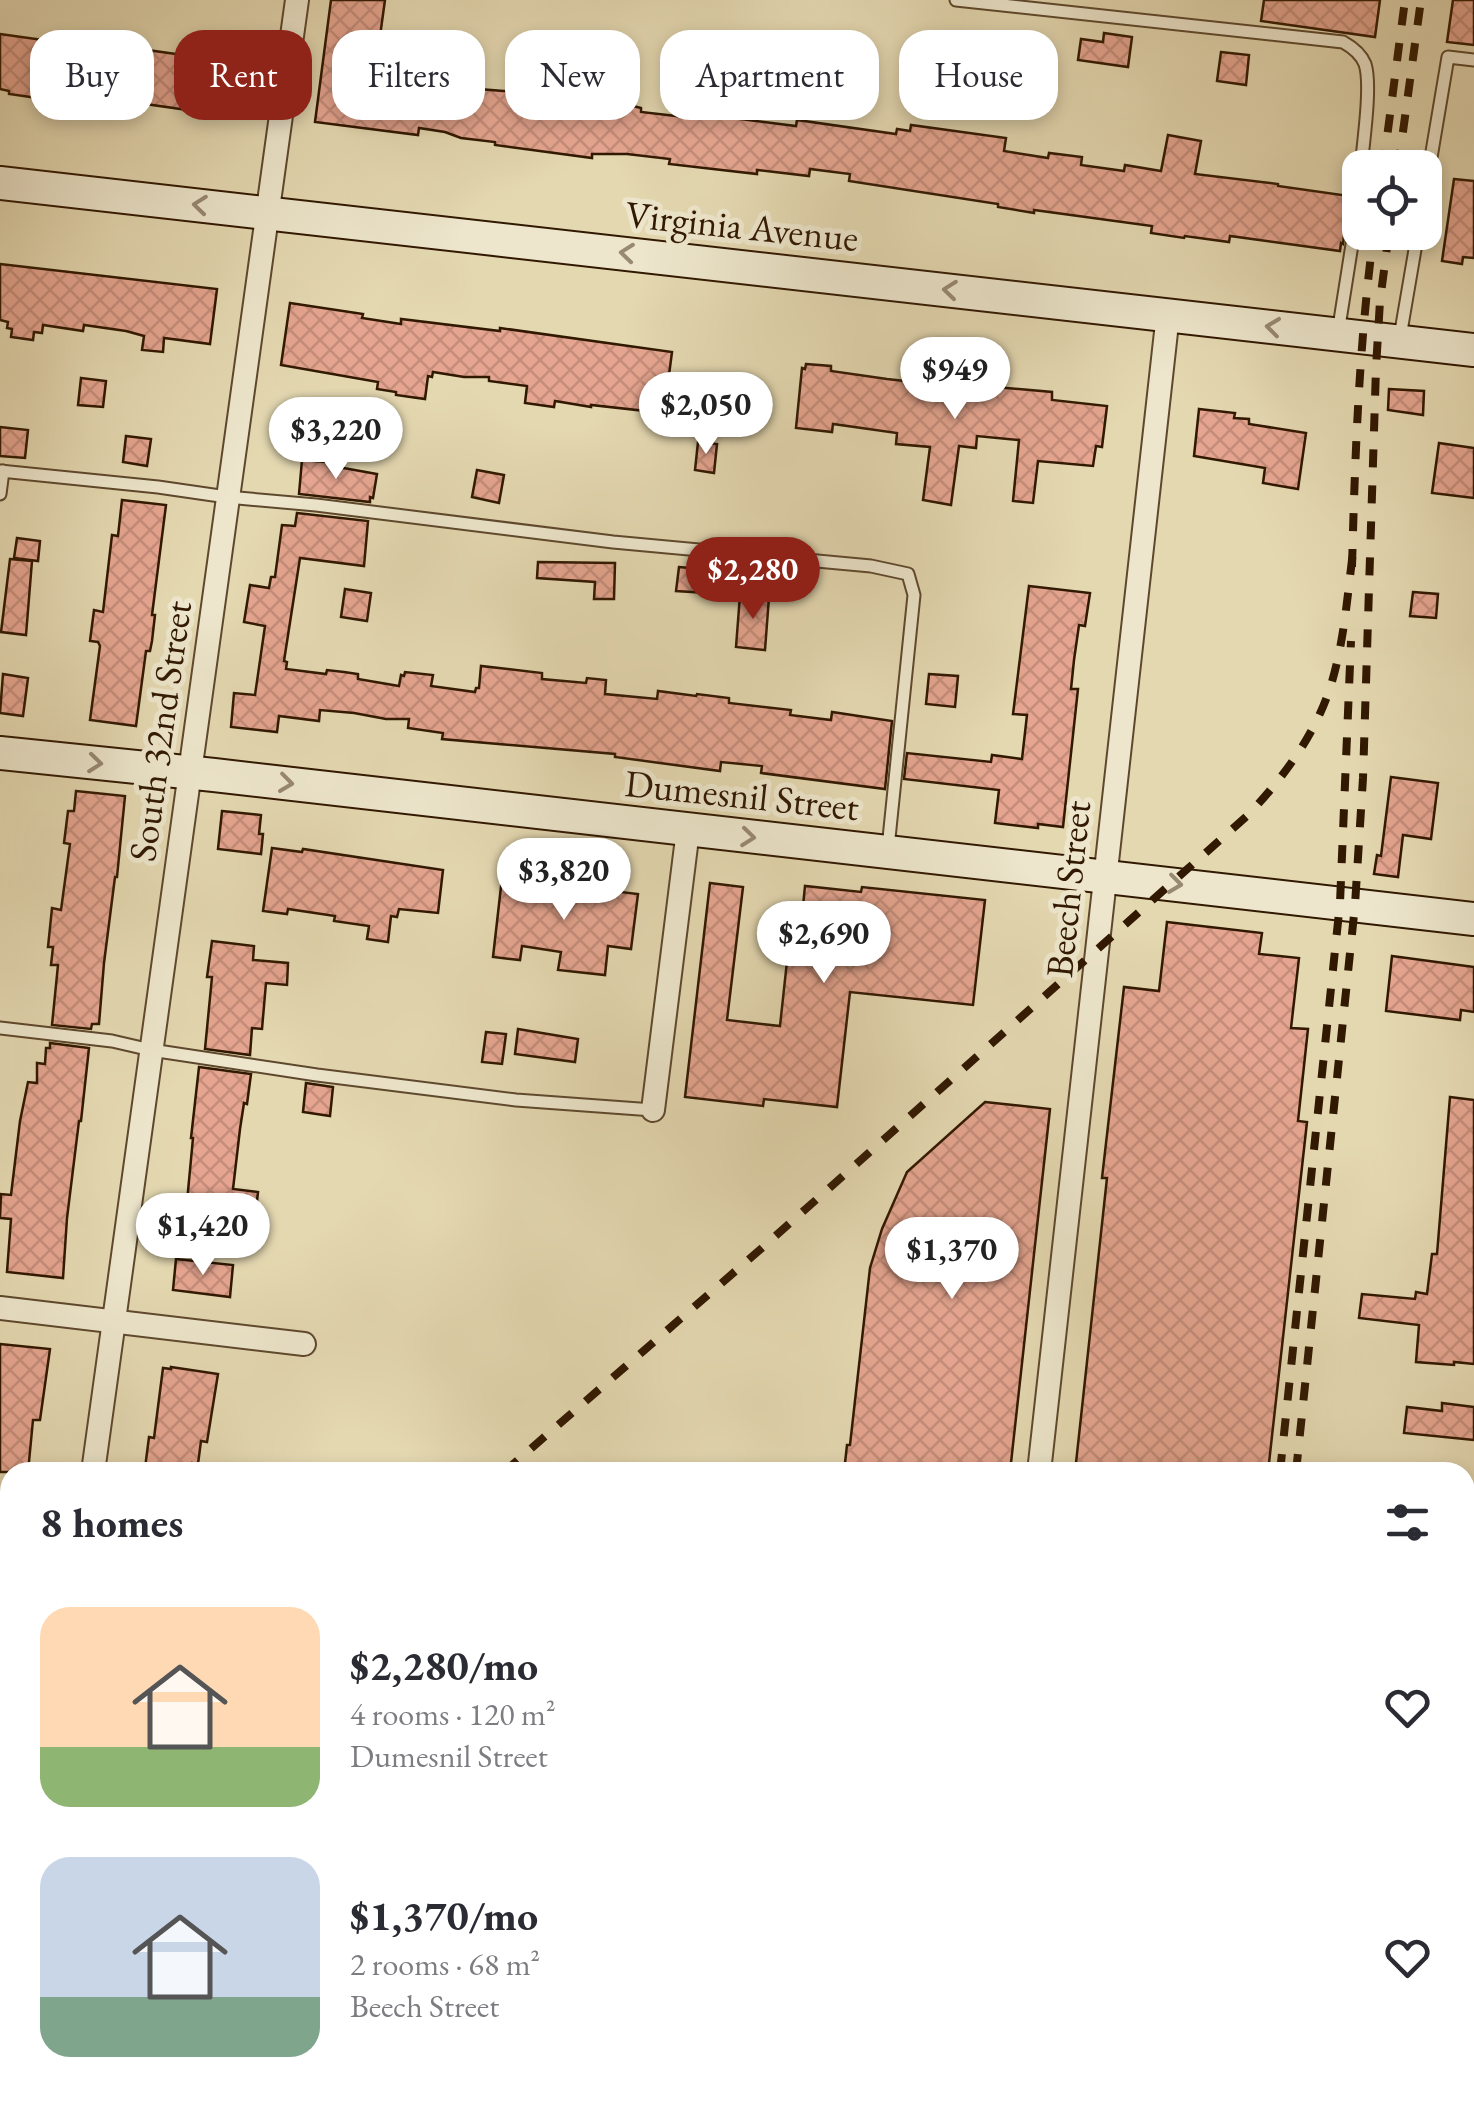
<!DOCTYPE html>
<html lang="en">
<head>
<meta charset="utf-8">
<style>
	body { margin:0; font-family:"EB Garamond",serif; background:#f7f7f7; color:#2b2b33; height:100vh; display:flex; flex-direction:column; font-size:38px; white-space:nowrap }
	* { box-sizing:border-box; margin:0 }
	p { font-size:32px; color:#7c7c81 }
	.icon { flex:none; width:55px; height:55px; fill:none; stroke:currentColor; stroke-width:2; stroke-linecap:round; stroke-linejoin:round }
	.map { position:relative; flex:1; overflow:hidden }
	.side { position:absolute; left:0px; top:1462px; width:1475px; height:642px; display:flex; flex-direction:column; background:#fff; border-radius:30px 30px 0 0; box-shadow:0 5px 15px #0003 }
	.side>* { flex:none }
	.banner { position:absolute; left:30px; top:30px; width:1415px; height:90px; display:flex; gap:20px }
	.buttons { position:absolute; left:1342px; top:150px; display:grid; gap:20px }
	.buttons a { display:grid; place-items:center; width:100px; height:100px; border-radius:20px; background:#fff; box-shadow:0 5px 15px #0003; font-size:50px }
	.price { position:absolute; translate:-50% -85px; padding:0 22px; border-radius:35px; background:#fff; color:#222; font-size:32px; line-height:65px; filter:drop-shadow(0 2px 5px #0008) }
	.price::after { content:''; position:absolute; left:50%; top:60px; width:30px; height:22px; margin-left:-15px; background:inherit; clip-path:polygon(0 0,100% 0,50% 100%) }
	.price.current { background:#8f2418; color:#fff }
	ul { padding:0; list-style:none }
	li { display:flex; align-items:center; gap:30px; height:250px; padding:0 40px }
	li span { display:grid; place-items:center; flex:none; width:280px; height:200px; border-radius:30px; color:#555 }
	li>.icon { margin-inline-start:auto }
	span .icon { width:120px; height:120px; fill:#fffc; stroke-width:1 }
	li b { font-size:42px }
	h2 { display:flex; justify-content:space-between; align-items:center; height:120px; padding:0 40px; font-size:42px }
	.chip { padding:0 35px; border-radius:30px; background:#fff; box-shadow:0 5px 15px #0003; font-size:35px; line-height:90px }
	.chip.current { background:#8f2418; color:#fff }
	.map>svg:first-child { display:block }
	.building { fill:url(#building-cross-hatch); stroke:#311801; stroke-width:2.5 }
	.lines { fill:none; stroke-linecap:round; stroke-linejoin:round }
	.lane-casing { stroke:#5e482d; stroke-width:15 }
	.street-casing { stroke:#5e482d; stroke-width:26 }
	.secondary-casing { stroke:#311801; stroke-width:36 }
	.lane { stroke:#ede6cc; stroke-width:11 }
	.street { stroke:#ede6cc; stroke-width:22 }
	.secondary { stroke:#ede6cc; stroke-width:32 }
	.rail { stroke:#311801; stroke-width:8; stroke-dasharray:18 18; stroke-linecap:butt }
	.oneway { stroke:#988971 }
	.labels { text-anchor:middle; stroke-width:10; stroke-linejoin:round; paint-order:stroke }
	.street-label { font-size:38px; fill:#311801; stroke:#ede6cc }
</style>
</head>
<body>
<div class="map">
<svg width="1474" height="2104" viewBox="0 0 1474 2104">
	<defs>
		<pattern id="building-cross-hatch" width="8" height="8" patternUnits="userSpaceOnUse" patternTransform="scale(2.5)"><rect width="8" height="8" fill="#e5a590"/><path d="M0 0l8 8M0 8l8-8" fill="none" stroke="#c58d7a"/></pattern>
	</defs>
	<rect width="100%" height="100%" fill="#e4d8b1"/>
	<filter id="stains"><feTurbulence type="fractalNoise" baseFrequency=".002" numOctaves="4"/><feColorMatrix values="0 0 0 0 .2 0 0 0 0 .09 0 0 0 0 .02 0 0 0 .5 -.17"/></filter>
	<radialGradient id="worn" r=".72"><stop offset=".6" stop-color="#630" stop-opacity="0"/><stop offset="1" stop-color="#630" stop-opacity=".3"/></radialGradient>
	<!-- building -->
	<g class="building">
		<path d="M331 0H385L377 58 413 62 412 72 480 82 479 89 555 95 562 47 594 52 589 85 599 86 597 96 634 101 633 106 641 108V112L685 117V113L717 116 796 126 797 120 896 134 897 129 910 131 911 125 1006 138 1004 151 1048 158 1049 153 1082 157 1081 165 1124 171 1125 165 1161 171 1168 135 1201 141 1195 174 1278 184V186L1349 196 1343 244 1341 243 1340 251 1230 236 1229 242 1185 236 1184 238 1151 233 1152 226 1034 210V213L998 207V204L849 181 850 174 810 169 809 176 757 170V174L669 164 670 159 627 154H592V158L495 145V142L461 138 445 132 419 128 418 135 315 122Z"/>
		<path d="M1264 0H1380L1375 37 1261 21Z"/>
		<path d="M1453 0H1474V45L1447 42Z"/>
		<path d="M1104 33 1132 37 1128 67 1078 60 1081 39 1103 42Z"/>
		<path d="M0 34 86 46 85 52 136 59 137 56 146 58 147 50 198 57V62L207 63V65L249 70 244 118 124 101V103L85 99 46 93 45 99 9 94V91L0 89Z"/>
		<path d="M695 34 730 38 727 65 692 61Z"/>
		<path d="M1221 52 1249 55 1246 85 1217 81Z"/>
		<path d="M1454 179 1474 181V258L1463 257 1462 264 1442 261Z"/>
		<path d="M0 264 217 289 210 344 164 338 163 352 142 350 144 336 126 331 84 325 83 331 43 325 42 333 34 332 33 340 11 337 12 329 7 328 8 322 0 320Z"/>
		<path d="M290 303 363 314 362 318 401 324V319L500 331V328L672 352 664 413 591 405V407L555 401 554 407 525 403 527 386 489 381V377H464L433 372 432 377 428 376 425 399 396 395V392L377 389 378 382 281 365Z"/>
		<path d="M806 364 831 366V371L887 379 950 386V383L1052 392V400L1107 406 1102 447 1096 446 1093 466 1038 461 1033 503 1013 501 1019 440 977 436 976 448 959 446 951 505 923 500 930 447 896 444 897 433 833 424 832 432 796 428 802 368 805 369Z"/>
		<path d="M81 378 106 381 103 407 78 405Z"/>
		<path d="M1389 389 1424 391 1423 415 1388 410Z"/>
		<path d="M1199 409 1235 413 1234 418 1249 419V424L1306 433 1298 489 1263 483 1265 468 1194 456Z"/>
		<path d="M0 427 28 430 25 458 0 456Z"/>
		<path d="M126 436 151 439 147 466 123 462Z"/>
		<path d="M698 442 717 444 714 473 695 470Z"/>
		<path d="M1439 443 1474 448V498L1432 493Z"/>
		<path d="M302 460 339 463 338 467 377 474 373 498 370 497V502L299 494Z"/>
		<path d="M477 470 504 475 499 503 472 497Z"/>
		<path d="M122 500 166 505 152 615H155L152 641 150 651H146L136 726 90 720 100 646 98 642 90 641 94 610 103 612 112 535 118 536Z"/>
		<path d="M297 513 368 521 364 566 300 558 284 661 287 662 286 669 326 674 327 670 344 672 358 674V679L399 686 401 675 404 676 405 672 433 675 431 686 475 692 476 688H479L481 666 542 673V679L586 683 587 678 606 680 605 694 657 699 658 691 696 696 697 694 729 698V703L791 710 790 715 831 720 832 712 892 721 885 789 761 773 762 766 721 762 720 771 615 757V754L442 739 443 733 408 728 409 719H386L354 713 320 710 319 721 279 716 277 732 231 727 234 693 255 695 265 626 244 622 250 585 269 588 271 577H275L282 525 295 526Z"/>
		<path d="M17 538 40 541 38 561 14 558Z"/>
		<path d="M10 559 32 561 26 635 1 632Z"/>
		<path d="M538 562 615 563 614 599H594L595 582 537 578Z"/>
		<path d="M679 567 744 573 741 595 676 591Z"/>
		<path d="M1029 586 1090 593 1085 626 1079 625 1074 660 1071 689H1078L1063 827 1038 824V828L995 823 999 790 904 779 907 753 991 762 992 755 1022 759 1027 715 1013 714Z"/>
		<path d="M345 589 371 593 367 621 341 617Z"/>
		<path d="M1413 592 1438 594 1436 618 1410 616Z"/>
		<path d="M740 595 769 597 765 650 736 647Z"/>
		<path d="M3 674 28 678 23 716 0 713Z"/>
		<path d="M929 674 958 676 955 707 926 704Z"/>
		<path d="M1391 777 1438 783 1431 839 1403 835 1398 877 1374 874 1377 855 1381 856Z"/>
		<path d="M76 791 125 796 117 877H115L104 963 99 1024H92L91 1029 52 1025 58 965H51L53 947H48L52 908 61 910 70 844 64 843 68 811H74Z"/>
		<path d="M222 811 261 815 259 834H263L261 854 218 849Z"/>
		<path d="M272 848 302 852 303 849 443 870 438 913 399 909 397 917 391 916 388 942 367 939 369 926 334 921 335 916 288 909 287 914 263 911Z"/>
		<path d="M502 878 638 894 631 949 608 946 605 975 558 970 561 952 522 946 520 960 493 957Z"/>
		<path d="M710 883 743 887 727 1020 780 1026 792 915 802 916 805 886 861 892 862 887 985 900 973 1005 850 992 837 1107 764 1099 763 1106 685 1097Z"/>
		<path d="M1167 922 1262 933 1259 954 1299 958 1291 1028 1308 1029 1298 1121 1307 1122 1268 1472H1075L1107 1178H1102L1124 987 1159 991Z"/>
		<path d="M212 941 254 946 253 960 288 963 287 985 266 983 262 1029 252 1028 250 1055 205 1049 212 977H207Z"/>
		<path d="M1392 956 1474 967V1012L1461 1010 1460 1020 1386 1011Z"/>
		<path d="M518 1029 578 1039 575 1062 515 1054Z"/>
		<path d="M486 1032 506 1034 502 1064 482 1062Z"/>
		<path d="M50 1043 89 1048 81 1121H79L67 1218 63 1278 7 1272 11 1219 0 1218 1 1194 11 1195 20 1121 28 1082 37 1083V1063L45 1064 46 1048H50Z"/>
		<path d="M199 1067 251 1074 247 1104 244 1103 240 1129 233 1189 258 1192 256 1210 187 1202 193 1138H191Z"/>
		<path d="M306 1083 333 1087 330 1116 303 1112Z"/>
		<path d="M1450 1097 1474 1100V1364L1454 1362V1365L1416 1362 1419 1325 1359 1318 1362 1294 1415 1299 1416 1292 1427 1294 1432 1254H1437Z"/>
		<path d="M985 1102 1050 1109 1010 1472H844L847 1445H850L870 1268 882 1229 907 1172Z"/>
		<path d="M176 1259 233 1265 230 1297 173 1290Z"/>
		<path d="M0 1344 50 1349 40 1420H33L28 1472H0Z"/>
		<path d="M171 1367 218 1374 207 1442 201 1441 198 1464 192 1463 191 1472 145 1468 149 1437 154 1438 163 1368 171 1369Z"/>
		<path d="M1442 1403 1474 1407V1440L1404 1433 1407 1407 1442 1411Z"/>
	</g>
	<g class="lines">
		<defs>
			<g id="lane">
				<path d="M956 0 1343 42C1352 47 1361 54 1365 64 1372 85 1363 144 1361 168"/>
				<path d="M1425 193 1448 57 1474 60"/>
				<path d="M1338 333 1357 213 1360 179"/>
				<path d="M1400 337 1418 232"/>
				<path d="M0 471 158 487 227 497 316 505 613 542 871 566 908 574 914 595 888 848"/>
				<path d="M0 494 3 471"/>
				<path d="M0 1028 112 1041 151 1050 317 1075 516 1100 653 1110"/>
				<path d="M0 1586 10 1588"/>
				<path d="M1169 2095 1172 2104"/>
				<path d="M753 2104 754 2095"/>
			</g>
			<g id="street">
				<path d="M653 1110 688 830"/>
				<path d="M0 1308 304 1344"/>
				<path d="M93 1472 297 0"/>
				<path d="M1039 1472 1168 314"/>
				<path d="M1465 2062 1474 2063"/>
				<path d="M5 2104 10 2071"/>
				<path d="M541 2104 542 2095"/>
				<path d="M969 2104 970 2095"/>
				<path d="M1473 2104 1474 2093"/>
			</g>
			<g id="secondary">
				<path d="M0 183 1474 350"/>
				<path d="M0 753 214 775 1474 919"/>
			</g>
		</defs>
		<!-- lane casing -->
		<use href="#lane" class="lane-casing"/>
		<!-- street casing -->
		<use href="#street" class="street-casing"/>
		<!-- secondary casing -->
		<use href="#secondary" class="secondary-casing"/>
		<!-- lane -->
		<use href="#lane" class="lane"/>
		<!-- street -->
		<use href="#street" class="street"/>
		<!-- secondary -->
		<use href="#secondary" class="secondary"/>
		<!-- rail -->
		<g class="rail">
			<path d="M1383 168 1405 0"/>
			<path d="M1398 168 1421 0"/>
			<path d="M1352 567C1355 455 1359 343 1374 232"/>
			<path d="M504 1472 762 1248 1248 815C1282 779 1313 738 1329 691 1344 646 1347 598 1353 552"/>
			<path d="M1280 1472 1340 903 1351 641"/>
			<path d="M1296 1472 1355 905 1363 778 1376 368 1380 301 1389 232"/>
			<path d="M0 1842 10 1840"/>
			<path d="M1237 2095 1238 2104"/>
			<path d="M1253 2095 1255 2104"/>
		</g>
	</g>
	<!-- one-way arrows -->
	<defs><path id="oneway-chevron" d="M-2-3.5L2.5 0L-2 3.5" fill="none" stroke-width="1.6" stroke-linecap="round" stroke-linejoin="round" transform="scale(2.5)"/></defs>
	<g class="oneway">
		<use href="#oneway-chevron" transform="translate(200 205) rotate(-174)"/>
		<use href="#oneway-chevron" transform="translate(627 253) rotate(-174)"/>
		<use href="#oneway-chevron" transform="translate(950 290) rotate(-174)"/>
		<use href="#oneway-chevron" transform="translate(1273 327) rotate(-173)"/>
		<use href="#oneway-chevron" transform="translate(95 763) rotate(6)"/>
		<use href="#oneway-chevron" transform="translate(286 783) rotate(7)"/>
		<use href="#oneway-chevron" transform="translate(748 837) rotate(6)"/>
		<use href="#oneway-chevron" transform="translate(1175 884) rotate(7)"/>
	</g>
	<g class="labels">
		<!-- street labels -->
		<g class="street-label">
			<text transform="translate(742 226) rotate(6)" y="13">Virginia Avenue</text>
			<text transform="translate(160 731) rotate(-82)" y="13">South 32nd Street</text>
			<text transform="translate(742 795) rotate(6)" y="13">Dumesnil Street</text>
			<text transform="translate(1068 889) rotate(-84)" y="13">Beech Street</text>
		</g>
	</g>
	<rect width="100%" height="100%" filter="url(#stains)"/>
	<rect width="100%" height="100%" fill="url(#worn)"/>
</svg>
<div class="buttons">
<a><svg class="icon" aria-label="locate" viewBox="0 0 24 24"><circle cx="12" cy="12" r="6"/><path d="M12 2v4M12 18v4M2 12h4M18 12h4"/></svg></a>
</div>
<b class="price" style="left:955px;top:422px">$949</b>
<b class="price" style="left:706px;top:457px">$2,050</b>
<b class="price" style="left:336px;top:482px">$3,220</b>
<b class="price current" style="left:753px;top:622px">$2,280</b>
<b class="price" style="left:564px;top:923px">$3,820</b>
<b class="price" style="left:824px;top:986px">$2,690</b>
<b class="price" style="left:203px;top:1278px">$1,420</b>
<b class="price" style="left:952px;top:1302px">$1,370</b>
<div class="banner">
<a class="chip">Buy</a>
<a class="chip current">Rent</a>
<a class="chip">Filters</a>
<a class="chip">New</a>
<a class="chip">Apartment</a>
<a class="chip">House</a>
</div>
<section class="side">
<h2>8 homes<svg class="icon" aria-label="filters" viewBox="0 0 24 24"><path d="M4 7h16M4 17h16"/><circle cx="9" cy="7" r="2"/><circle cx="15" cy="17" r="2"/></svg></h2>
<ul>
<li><span style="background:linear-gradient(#ffd9b3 70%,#8fb573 0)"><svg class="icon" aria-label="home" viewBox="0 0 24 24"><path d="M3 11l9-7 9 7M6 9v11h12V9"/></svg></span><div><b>$2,280/mo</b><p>4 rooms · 120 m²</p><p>Dumesnil Street</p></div><svg class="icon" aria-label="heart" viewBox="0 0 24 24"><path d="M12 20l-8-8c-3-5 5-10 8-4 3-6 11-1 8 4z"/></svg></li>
<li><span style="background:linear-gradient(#c9d6e8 70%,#7fa58c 0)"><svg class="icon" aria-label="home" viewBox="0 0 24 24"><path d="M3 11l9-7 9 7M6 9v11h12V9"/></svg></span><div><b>$1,370/mo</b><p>2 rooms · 68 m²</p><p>Beech Street</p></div><svg class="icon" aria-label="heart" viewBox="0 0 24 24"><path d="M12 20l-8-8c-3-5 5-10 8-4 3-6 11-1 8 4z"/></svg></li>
</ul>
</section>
</div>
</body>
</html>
